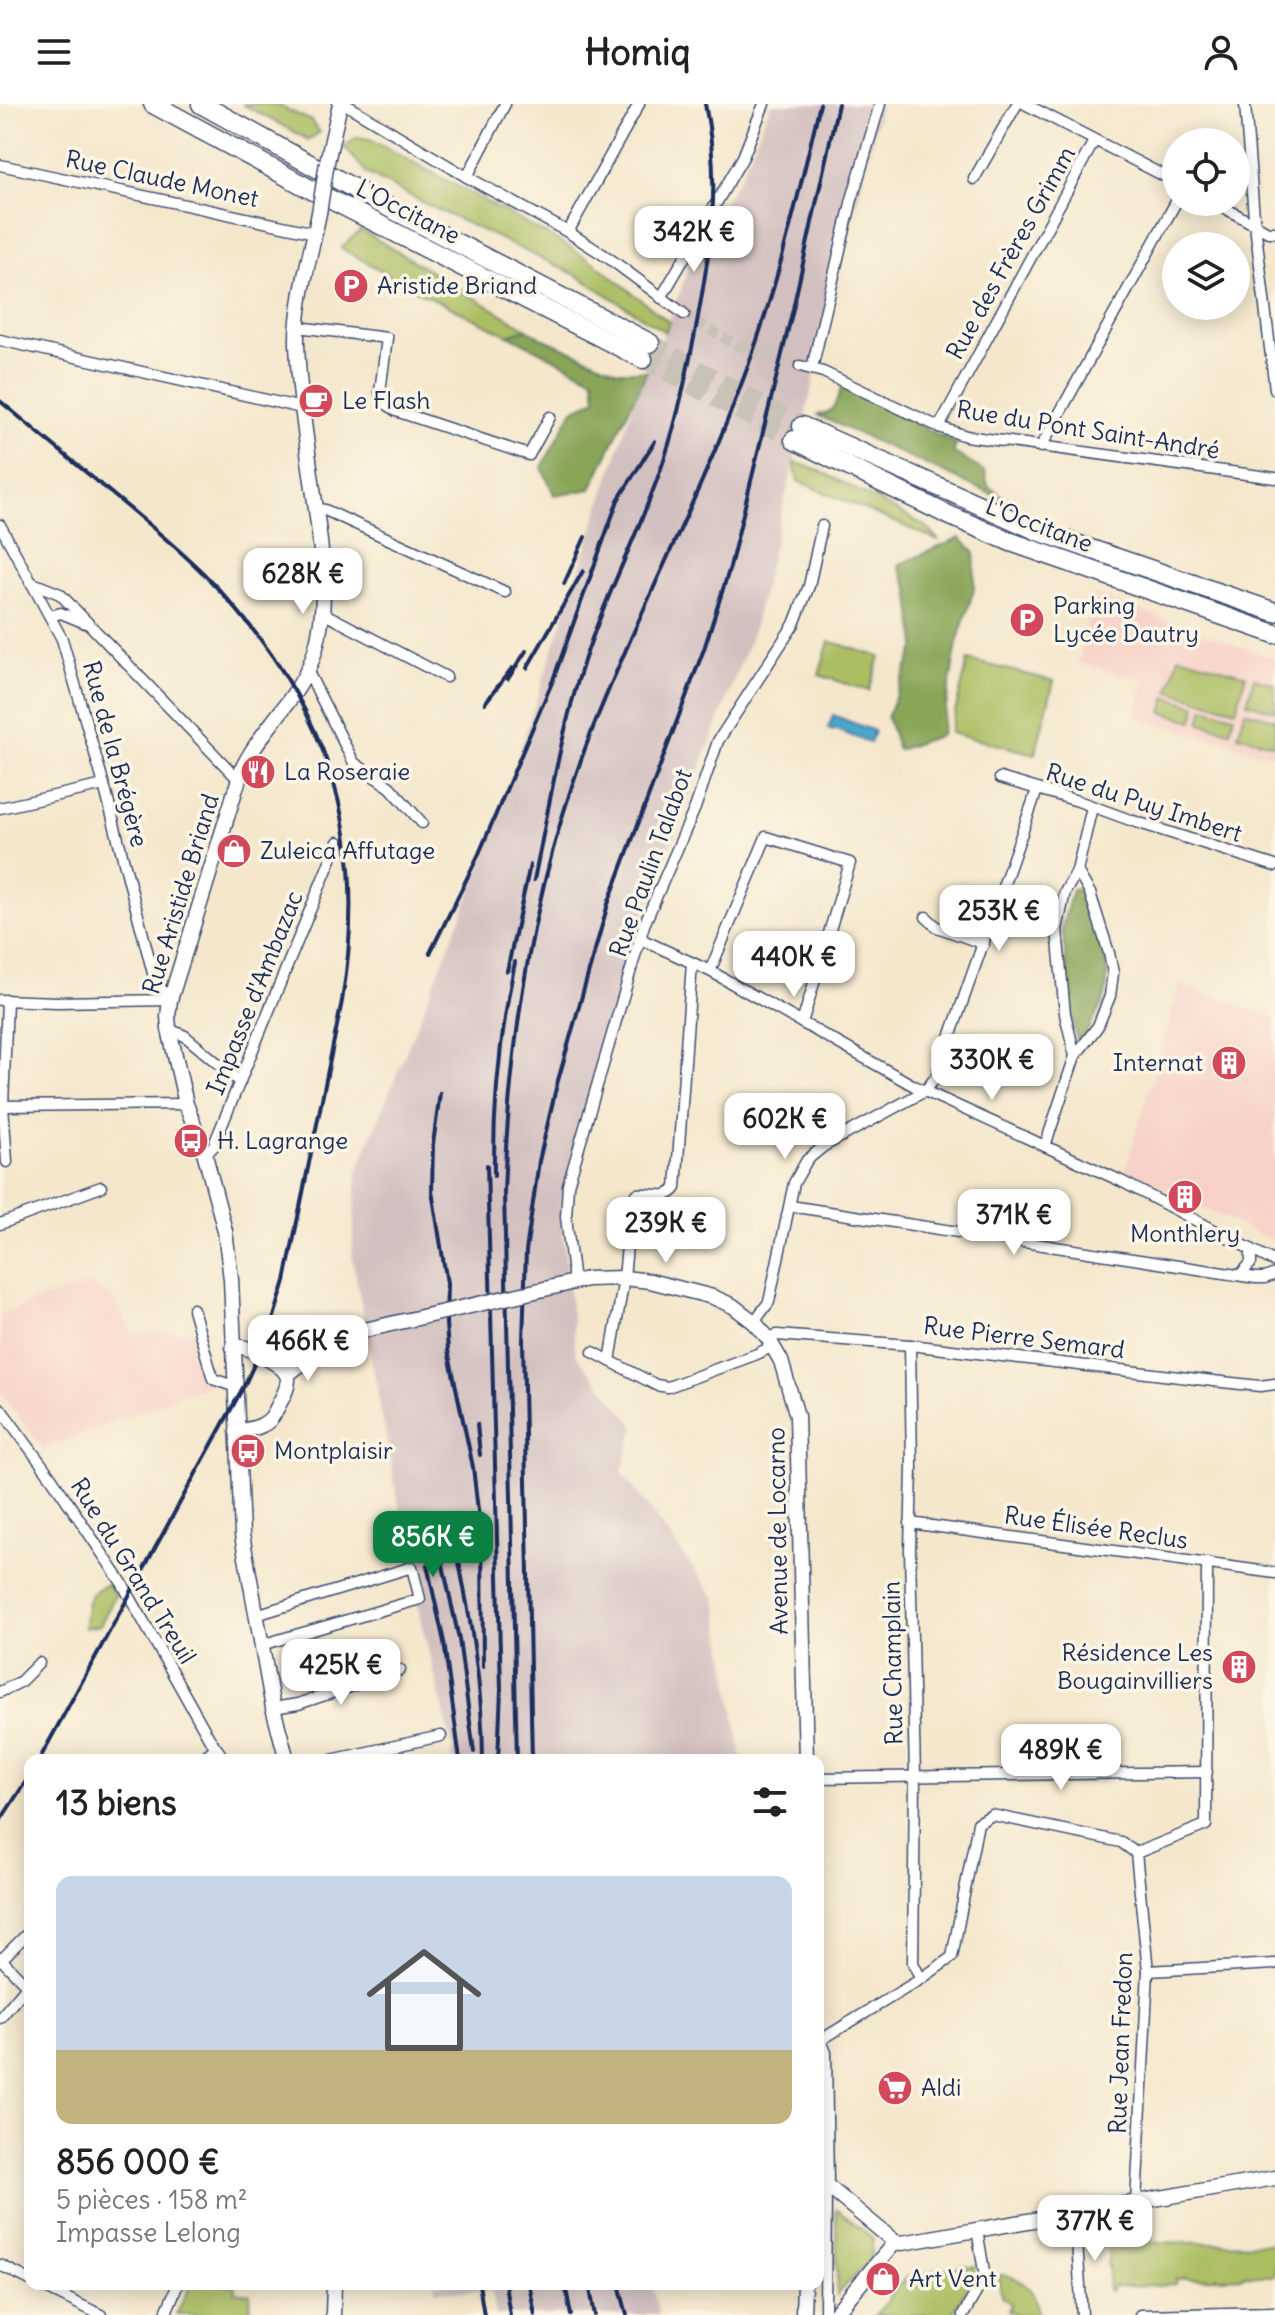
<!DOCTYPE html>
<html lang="fr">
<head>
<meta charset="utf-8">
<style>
	body { margin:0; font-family:Delius,sans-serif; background:#f6f6f6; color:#222; height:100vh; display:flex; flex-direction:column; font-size:30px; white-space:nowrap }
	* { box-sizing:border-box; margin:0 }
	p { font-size:26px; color:#767676 }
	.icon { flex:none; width:44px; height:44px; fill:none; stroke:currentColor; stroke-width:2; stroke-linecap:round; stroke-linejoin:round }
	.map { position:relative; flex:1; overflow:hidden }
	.sheet { position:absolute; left:24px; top:1650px; width:800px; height:536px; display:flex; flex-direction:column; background:#fff; border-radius:16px; box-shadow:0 4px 20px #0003 }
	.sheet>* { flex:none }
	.fabs { position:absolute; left:1162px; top:24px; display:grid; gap:16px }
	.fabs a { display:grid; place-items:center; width:88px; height:88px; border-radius:50%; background:#fff; box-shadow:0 4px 20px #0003; font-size:40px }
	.price { position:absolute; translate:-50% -68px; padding:0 18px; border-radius:16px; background:#fff; color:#222; font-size:26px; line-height:52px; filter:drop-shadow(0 2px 4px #0008) }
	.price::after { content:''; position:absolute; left:50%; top:48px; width:24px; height:18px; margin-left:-12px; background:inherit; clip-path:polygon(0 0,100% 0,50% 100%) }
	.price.selected { background:#0b8043; color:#fff }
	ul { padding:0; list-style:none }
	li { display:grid; align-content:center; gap:16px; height:424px; padding:0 32px }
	li span { display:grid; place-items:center; height:248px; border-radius:16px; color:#555 }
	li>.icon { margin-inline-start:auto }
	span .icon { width:144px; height:144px; fill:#fffc; stroke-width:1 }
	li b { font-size:34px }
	h2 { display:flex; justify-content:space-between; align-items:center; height:96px; padding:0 32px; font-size:34px }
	header { display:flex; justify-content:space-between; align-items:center; height:104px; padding:0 32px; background:#fff; font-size:36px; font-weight:700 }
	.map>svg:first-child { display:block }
	.built { fill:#f7d1c8 }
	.industrial { fill:#d2bfc0 }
	.green { fill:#abbe62; stroke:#637660; stroke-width:2 }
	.forest { fill:#88a558; stroke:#526a5b; stroke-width:2 }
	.water { fill:#4ca6ca; stroke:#346a94; stroke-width:2 }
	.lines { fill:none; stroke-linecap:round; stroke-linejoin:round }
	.street-tunnel { stroke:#c9c2b6; stroke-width:10; stroke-dasharray:10 5; stroke-linecap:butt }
	.highway-tunnel { stroke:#c9c2b6; stroke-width:18; stroke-dasharray:18 9; stroke-linecap:butt }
	.street-casing { stroke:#3c4b6e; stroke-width:13 }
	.secondary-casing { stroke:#3c4b6e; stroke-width:17 }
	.highway-casing { stroke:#3c4b6e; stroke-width:21 }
	.street { stroke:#fff; stroke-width:10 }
	.secondary { stroke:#fff; stroke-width:14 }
	.highway { stroke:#fff; stroke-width:18 }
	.rail { stroke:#1b2f5e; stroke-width:4 }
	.secondary-bridge-casing { stroke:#3c4b6e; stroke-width:17; stroke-linecap:butt }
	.secondary-bridge { stroke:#fff; stroke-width:14 }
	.labels { text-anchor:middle; stroke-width:7; stroke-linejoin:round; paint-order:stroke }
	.street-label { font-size:24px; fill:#1b2f5e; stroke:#fcf5e5 }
	.poi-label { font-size:24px; fill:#1b2f5e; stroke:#fcf5e5; text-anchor:start }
</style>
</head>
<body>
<header><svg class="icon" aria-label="menu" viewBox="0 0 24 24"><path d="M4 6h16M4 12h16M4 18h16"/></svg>Homiq<svg class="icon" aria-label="person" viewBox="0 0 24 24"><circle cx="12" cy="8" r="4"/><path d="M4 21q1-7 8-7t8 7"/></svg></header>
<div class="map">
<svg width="1275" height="2211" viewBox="0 0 1275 2211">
	<rect width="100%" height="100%" fill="#fcf5e5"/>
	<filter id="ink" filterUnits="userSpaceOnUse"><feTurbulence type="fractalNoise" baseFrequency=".0125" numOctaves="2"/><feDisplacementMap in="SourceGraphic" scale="16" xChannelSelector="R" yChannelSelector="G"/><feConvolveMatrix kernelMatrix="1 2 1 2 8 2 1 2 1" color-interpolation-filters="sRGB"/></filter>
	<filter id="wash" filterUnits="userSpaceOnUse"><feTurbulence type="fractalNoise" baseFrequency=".006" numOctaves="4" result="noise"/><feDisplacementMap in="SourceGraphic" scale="32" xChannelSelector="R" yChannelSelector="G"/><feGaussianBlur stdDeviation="1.8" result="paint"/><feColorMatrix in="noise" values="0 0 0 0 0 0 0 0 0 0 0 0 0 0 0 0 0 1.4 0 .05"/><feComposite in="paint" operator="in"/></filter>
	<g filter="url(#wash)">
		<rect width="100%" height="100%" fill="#f4e7cc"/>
		<!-- built -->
		<g class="built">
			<path d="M1093 490 1275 555V652L1136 614 1143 576 1078 559Z"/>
			<path d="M1180 880 1275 914V1131L1272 1137 1125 1066Z"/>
			<path d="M90 1181 112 1193 134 1232 141 1229 196 1227 212 1279 43 1345 0 1288V1210L73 1184Z"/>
		</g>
		<!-- industrial -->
		<g class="industrial">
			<path d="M771 0H881L752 530 635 833 560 1102 576 1251 635 1322 622 1368 716 1495 742 1656H452L453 1643 420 1514 352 1152 357 1068 483 759 634 298 669 218 699 136 742 70Z"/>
			<path d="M434 2180H652L659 2211H496L492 2187H435Z"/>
		</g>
		<!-- green -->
		<g class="green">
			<path d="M242 0H275L310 16 320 28 309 36Z"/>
			<path d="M357 33 370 35 564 140 596 160 669 218 665 228 578 172 432 103 368 70 344 43Z"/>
			<path d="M361 126 527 225 508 231 419 188 341 144Z"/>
			<path d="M794 358 820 367 926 422 939 437 798 377Z"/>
			<path d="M829 537 880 553 869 587 819 571Z"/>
			<path d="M1179 552 1246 571 1236 606 1169 587Z"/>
			<path d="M968 556 1054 577 1035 650 950 629Z"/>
			<path d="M1254 574 1275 580V607L1247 599Z"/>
			<path d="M1167 593 1197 602 1193 617 1162 608Z"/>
			<path d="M1204 604 1234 612 1230 627 1200 619Z"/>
			<path d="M1245 607 1275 615V641L1238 631Z"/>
			<path d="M107 1480 116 1490 100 1521 85 1524C87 1500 84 1491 107 1480Z"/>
			<path d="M836 2105 873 2134 871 2155 837 2191Z"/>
			<path d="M1139 2133 1141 2138 1275 2140V2171L1272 2172 1244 2171 1243 2173 1221 2174 1216 2172V2174L1189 2175 1184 2173 1183 2175H1176V2180L1113 2183 1112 2187H1108L1109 2164H1107V2157L1109 2156 1106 2138Z"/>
			<path d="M967 2161 968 2163 975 2162 974 2171 952 2211H875L889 2196 888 2194 905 2176V2173L935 2168V2166L960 2164V2162Z"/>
			<path d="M999 2171C1021 2171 1039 2188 1037 2211H1017L1008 2207 1011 2200 1001 2192Z"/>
			<path d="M191 2180H223L235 2182 234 2188 250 2190 251 2211H176Z"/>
		</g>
		<!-- forest -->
		<g class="forest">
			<path d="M527 225 542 234 618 267H647L591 385 554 391 542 363 573 306 596 295 594 275 508 231Z"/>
			<path d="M842 283 957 340 953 348 985 368 988 382 1015 401 817 311C835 310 836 298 842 283Z"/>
			<path d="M960 434 975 449 974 485 957 539 941 631 898 646 887 613 916 541 909 485 898 461Z"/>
			<path d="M1080 785C1094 815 1117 864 1103 898 1097 911 1089 923 1082 936L1077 938 1072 914 1062 824 1072 786Z"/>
		</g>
		<!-- water -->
		<path class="water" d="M833 611 874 627 870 639 834 625 833 627 828 625Z"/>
	</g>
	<g filter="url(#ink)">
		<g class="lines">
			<!-- street-tunnel -->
			<path class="street-tunnel" d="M684 210 736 241 800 262"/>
			<!-- highway-tunnel -->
			<g class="highway-tunnel">
				<path d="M650 239 802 322"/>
				<path d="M643 255 794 336"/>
			</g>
			<defs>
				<g id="street">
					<path d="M345 0 467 73 568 128 610 155 684 210"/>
					<path d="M1025 0 1176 78"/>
					<path d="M1245 0 1254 113 1275 285"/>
					<path d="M0 61 315 129"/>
					<path d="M467 73 505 0"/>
					<path d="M974 75 1017 0"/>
					<path d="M1214 98 1268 128H1275"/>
					<path d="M568 128 639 0"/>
					<path d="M661 194 743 53 764 0"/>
					<path d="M298 223 387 234 380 288 383 297 396 307 529 351 550 313"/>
					<path d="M0 236 302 304"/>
					<path d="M800 262 823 268 939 323 966 332 1275 374"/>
					<path d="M812 264 852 95 880 0"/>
					<path d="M939 323 1094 37"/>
					<path d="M1041 343 1176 98"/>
					<path d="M316 405 325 406 505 488"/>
					<path d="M0 421 62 535 104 681 155 877 170 896"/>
					<path d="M30 478 60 490 238 675"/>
					<path d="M323 509 446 573"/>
					<path d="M50 512 61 509 85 519"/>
					<path d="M308 568 354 659 390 683 422 719"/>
					<path d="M1000 674 1078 697 1130 716 1275 762"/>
					<path d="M0 704 104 681"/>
					<path d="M926 813 937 823 984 840"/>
					<path d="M642 834 645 837 710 867 916 983 1121 1077 1275 1158"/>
					<path d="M710 867 766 733 850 759 802 919"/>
					<path d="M0 896 57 898 170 896"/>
					<path d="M7 896 3 1002 7 1058"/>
					<path d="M169 925 185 932 240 978"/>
					<path d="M1075 952 1065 910 1057 826 1065 788 1077 767 1092 703"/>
					<path d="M3 1002 186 1000"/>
					<path d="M1045 1042 1075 952 1098 922 1110 892 1113 869 1109 849 1090 789 1077 767"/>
					<path d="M205 1051 213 1043 338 738"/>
					<path d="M790 1102 1256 1174H1265L1275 1170"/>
					<path d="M0 1120 101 1083"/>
					<path d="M1241 1170 1251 1159V1145"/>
					<path d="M574 1178 566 1113 568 1081 644 821 695 704 718 637 794 520 809 482 822 422"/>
					<path d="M193 1205 213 1275 236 1283"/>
					<path d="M754 1218 769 1198 794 1079 807 1056 824 1042 925 987 936 973 1037 686"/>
					<path d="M768 1234 777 1231 910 1241 1222 1278 1260 1282 1275 1280"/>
					<path d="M910 1241 912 1363 910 1446 915 1673 913 1859 921 1875"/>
					<path d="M593 1248 656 1281 668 1283 757 1250 773 1242"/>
					<path d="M610 1257 624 1174 631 1099 637 1090C651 1088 667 1097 676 1084L692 859"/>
					<path d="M0 1304 51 1373 122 1479 209 1634 225 1656"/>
					<path d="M910 1419 1275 1469"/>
					<path d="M256 1511 412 1463 420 1495 261 1541"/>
					<path d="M0 1588 20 1578 39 1559"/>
					<path d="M273 1604 298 1600 400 1566"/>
					<path d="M201 1656 215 1644"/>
					<path d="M331 1656 441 1632"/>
					<path d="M818 1674 1207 1668"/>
					<path d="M1136 1749 1206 1721 1207 1459"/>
					<path d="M0 1854 30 1885"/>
					<path d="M1 1856 30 1827"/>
					<path d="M1148 1867 1275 1860"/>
					<path d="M0 1914 27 1882"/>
					<path d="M819 1937 921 1875 952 1853 978 1719 992 1711 1121 1738 1136 1749"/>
					<path d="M1136 2099 1148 1867 1136 1749"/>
					<path d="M1075 2109 1082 2211"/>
					<path d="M0 2161 30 2176"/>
					<path d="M38 2180 101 2211"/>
					<path d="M165 2211 178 2180"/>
					<path d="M825 2211 826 2081"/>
					<path d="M963 2211 985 2173 977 2126"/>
					<path d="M1140 2211 1275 2208"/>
				</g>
				<g id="secondary">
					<path d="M327 58 340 0"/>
					<path d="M562 1181 587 1175 624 1174 650 1177 713 1193 733 1202 754 1218 768 1234 781 1257 797 1312 806 1656"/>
					<path d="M233 1243C246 1242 252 1246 263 1252 292 1268 294 1273 278 1302 274 1310 271 1317 262 1321 255 1325 245 1326 237 1328"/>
					<path d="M288 1270 300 1261 319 1240"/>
					<path d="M287 1656 273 1604 242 1431 231 1175 225 1127 205 1051 186 1000 169 925 168 912 170 896 242 665C262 623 302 592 315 547 330 495 321 443 314 391 307 341 299 291 297 240 296 200 311 149 319 109"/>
					<path d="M818 1935 824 1949 826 2081 895 2138 834 2211"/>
					<path d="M895 2138 902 2139 1275 2074"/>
					<path d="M333 2211 334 2180"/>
					<path d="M803 2211 804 2180"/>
				</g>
				<g id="highway">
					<path d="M153 0 310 85 643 255"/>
					<path d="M201 0 382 100 650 239"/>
					<path d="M802 322 1038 427 1275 508"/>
					<path d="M794 336 944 409 1011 438 1275 530"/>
				</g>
			</defs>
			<!-- street casing -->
			<use href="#street" class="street-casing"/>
			<!-- secondary casing -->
			<use href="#secondary" class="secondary-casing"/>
			<!-- highway casing -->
			<use href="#highway" class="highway-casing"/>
			<!-- street -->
			<use href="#street" class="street"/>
			<!-- secondary -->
			<use href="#secondary" class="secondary"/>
			<!-- highway -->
			<use href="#highway" class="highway"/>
			<!-- rail -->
			<g class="rail">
				<path d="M0 297C39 329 78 362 117 394 147 419 177 443 204 470 326 594 371 725 342 897L285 1177 270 1226 246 1278 39 1656"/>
				<path d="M564 480 585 433"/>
				<path d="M527 564 583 467"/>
				<path d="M508 575 526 547"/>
				<path d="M485 599 512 564"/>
				<path d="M534 776C549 703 561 628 584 557 605 493 637 433 659 370 676 324 685 277 695 229 710 149 722 81 705 0"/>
				<path d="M430 849 478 752 553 576 618 396 655 337"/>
				<path d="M507 867 530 761"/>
				<path d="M440 989 433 1040 432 1087 447 1179 446 1220 448 1246 473 1363 482 1441"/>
				<path d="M487 1061 501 1585 498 1656"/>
				<path d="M494 1072C493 999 500 929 515 858"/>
				<path d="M477 1320 480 1351"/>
				<path d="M482 1431 483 1563"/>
				<path d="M455 1439C470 1511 483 1582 483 1656"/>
				<path d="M439 1443 459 1535 474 1648"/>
				<path d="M427 1461 444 1538 460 1656"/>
				<path d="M517 1656 504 1088C509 933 534 779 589 634 636 512 699 396 744 273 777 185 798 92 820 0"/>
				<path d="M532 1656 523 1237 526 1147 539 1057 557 980 608 800 704 545 730 463 793 205 838 0"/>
				<path d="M0 1717 30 1671"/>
				<path d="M479 2180 484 2211"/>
				<path d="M505 2180 510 2211"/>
				<path d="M529 2180 535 2211"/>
				<path d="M565 2180 571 2211"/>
				<path d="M589 2180 595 2211"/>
				<path d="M619 2180 627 2211"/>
			</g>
			<defs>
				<g id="secondary-bridge">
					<path d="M319 109 327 58"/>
					<path d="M319 1240 334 1233 562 1181"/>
				</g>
			</defs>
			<!-- secondary-bridge casing -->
			<use href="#secondary-bridge" class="secondary-bridge-casing"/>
			<!-- secondary-bridge -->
			<use href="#secondary-bridge" class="secondary-bridge"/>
		</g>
	</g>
	<!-- icons -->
	<defs>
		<symbol id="parking-disc" viewBox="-11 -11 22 22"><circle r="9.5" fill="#d1495b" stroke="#fcf5e5"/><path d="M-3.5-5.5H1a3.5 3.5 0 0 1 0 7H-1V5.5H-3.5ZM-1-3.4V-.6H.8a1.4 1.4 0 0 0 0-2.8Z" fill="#fff"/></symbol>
		<symbol id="cafe-disc" viewBox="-11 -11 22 22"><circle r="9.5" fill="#d1495b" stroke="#fcf5e5"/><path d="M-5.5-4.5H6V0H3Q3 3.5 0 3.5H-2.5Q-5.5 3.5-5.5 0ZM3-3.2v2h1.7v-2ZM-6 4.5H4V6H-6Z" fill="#fff"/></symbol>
		<symbol id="restaurant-disc" viewBox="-11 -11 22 22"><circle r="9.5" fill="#d1495b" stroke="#fcf5e5"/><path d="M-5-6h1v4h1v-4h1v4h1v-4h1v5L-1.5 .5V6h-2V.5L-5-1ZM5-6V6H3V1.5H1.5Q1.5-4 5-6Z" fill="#fff"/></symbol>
		<symbol id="shop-disc" viewBox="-11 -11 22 22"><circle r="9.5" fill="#d1495b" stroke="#fcf5e5"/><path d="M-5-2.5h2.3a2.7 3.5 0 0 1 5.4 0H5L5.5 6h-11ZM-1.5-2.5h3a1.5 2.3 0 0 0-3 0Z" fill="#fff"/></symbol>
		<symbol id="building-disc" viewBox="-11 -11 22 22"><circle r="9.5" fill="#d1495b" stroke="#fcf5e5"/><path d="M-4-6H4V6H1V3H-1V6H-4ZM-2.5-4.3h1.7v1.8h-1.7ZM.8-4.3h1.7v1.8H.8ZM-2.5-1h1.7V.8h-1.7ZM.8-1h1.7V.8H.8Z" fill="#fff"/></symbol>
		<symbol id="bus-disc" viewBox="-11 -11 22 22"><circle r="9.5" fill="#d1495b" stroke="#fcf5e5"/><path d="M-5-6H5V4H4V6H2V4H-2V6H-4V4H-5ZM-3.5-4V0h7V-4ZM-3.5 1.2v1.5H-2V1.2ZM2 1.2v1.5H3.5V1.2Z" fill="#fff"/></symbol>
		<symbol id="supermarket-disc" viewBox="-11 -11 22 22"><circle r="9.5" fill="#d1495b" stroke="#fcf5e5"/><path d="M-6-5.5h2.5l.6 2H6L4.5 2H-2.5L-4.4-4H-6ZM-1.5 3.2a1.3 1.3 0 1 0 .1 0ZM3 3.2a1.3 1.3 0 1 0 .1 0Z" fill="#fff"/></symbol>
	</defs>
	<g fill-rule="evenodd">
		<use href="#parking-disc" x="331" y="162" width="40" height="40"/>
		<use href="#cafe-disc" x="296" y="277" width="40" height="40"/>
		<use href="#parking-disc" x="1007" y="496" width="40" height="40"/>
		<use href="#restaurant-disc" x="238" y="648" width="40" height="40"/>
		<use href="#shop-disc" x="214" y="727" width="40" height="40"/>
		<use href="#building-disc" x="1209" y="939" width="40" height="40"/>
		<use href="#bus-disc" x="171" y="1017" width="40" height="40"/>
		<use href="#building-disc" x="1165" y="1073" width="40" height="40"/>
		<use href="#bus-disc" x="228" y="1327" width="40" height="40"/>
		<use href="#building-disc" x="1219" y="1543" width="40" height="40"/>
		<use href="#supermarket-disc" x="875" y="1964" width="40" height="40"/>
		<use href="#shop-disc" x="863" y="2155" width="40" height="40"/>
	</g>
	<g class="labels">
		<!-- street labels -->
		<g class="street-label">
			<text transform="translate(162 75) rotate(12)" y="8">Rue Claude Monet</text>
			<text transform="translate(408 108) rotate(27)" y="8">L'Occitane</text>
			<text transform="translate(1011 149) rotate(-61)" y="8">Rue des Frères Grimm</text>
			<text transform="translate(1088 326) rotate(9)" y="8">Rue du Pont Saint-André</text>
			<text transform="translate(1039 421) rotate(21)" y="8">L'Occitane</text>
			<text transform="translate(115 650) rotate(75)" y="8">Rue de la Brégère</text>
			<text transform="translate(1144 699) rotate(18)" y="8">Rue du Puy Imbert</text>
			<text transform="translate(651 759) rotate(-70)" y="8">Rue Paulin Talabot</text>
			<text transform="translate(181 790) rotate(-73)" y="8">Rue Aristide Briand</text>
			<text transform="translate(255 889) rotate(-68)" y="8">Impasse d'Ambazac</text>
			<text transform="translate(1024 1234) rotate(7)" y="8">Rue Pierre Semard</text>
			<text transform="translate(1096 1424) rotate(8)" y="8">Rue Élisée Reclus</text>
			<text transform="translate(778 1427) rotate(-91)" y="8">Avenue de Locarno</text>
			<text transform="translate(133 1467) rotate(58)" y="8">Rue du Grand Treuil</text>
			<text transform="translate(893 1559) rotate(-91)" y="8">Rue Champlain</text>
			<text transform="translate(1121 1939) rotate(-88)" y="8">Rue Jean Fredon</text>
		</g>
		<!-- poi labels -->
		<g class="poi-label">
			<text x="377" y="190">Aristide Briand</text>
			<text x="342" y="305">Le Flash</text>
			<text x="1053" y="510">Parking<tspan x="1053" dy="28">Lycée Dautry</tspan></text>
			<text x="284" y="676">La Roseraie</text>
			<text x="260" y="755">Zuleica Affutage</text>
			<text x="1203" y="967" text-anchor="end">Internat</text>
			<text x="217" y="1045">H. Lagrange</text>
			<text x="1185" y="1138" text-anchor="middle">Monthlery</text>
			<text x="274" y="1355">Montplaisir</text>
			<text x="1213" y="1557" text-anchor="end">Résidence Les<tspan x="1213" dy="28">Bougainvilliers</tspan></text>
			<text x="921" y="1992">Aldi</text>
			<text x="909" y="2183">Art Vent</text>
		</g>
	</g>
</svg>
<div class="fabs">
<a><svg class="icon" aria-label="locate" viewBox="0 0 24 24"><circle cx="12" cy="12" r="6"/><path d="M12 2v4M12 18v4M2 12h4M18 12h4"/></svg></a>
<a><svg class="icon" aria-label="layers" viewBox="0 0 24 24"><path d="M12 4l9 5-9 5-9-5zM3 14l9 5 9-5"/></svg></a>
</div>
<b class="price" style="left:694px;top:170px">342K €</b>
<b class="price" style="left:303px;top:512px">628K €</b>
<b class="price" style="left:999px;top:849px">253K €</b>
<b class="price" style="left:794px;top:895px">440K €</b>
<b class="price" style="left:992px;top:998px">330K €</b>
<b class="price" style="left:785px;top:1057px">602K €</b>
<b class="price" style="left:1014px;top:1153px">371K €</b>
<b class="price" style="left:666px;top:1161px">239K €</b>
<b class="price" style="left:308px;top:1279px">466K €</b>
<b class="price selected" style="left:433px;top:1475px">856K €</b>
<b class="price" style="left:341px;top:1603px">425K €</b>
<b class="price" style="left:1061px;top:1688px">489K €</b>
<b class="price" style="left:1095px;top:2159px">377K €</b>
<section class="sheet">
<h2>13 biens<svg class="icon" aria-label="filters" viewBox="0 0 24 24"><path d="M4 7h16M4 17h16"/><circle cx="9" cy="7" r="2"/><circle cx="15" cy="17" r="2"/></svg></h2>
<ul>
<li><span style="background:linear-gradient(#c9d6e8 70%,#c2b280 0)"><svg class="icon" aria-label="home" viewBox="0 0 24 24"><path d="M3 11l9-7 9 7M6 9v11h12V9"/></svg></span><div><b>856 000 €</b><p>5 pièces · 158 m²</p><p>Impasse Lelong</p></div></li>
</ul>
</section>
</div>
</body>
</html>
